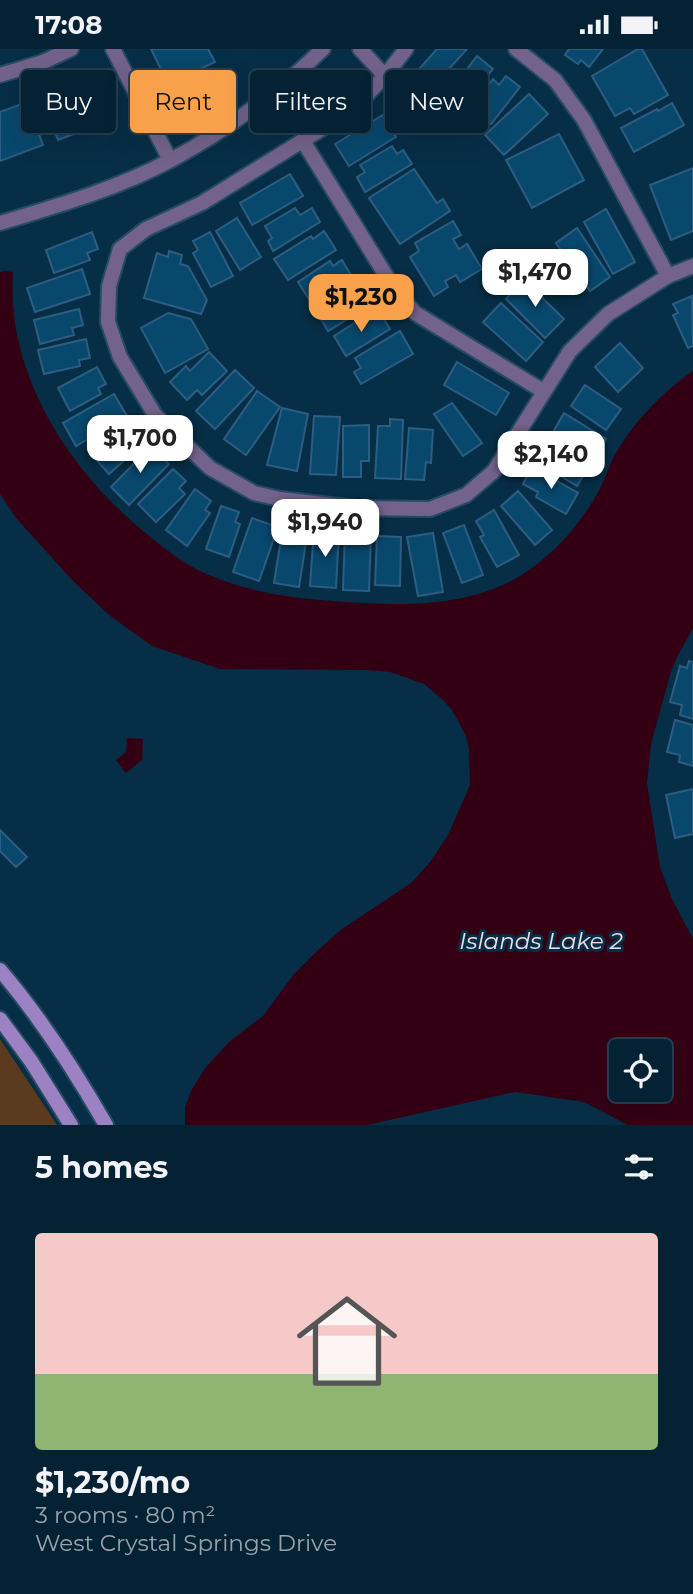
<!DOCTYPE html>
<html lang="en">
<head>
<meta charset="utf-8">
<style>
	body { margin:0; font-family:Montserrat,sans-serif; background:#132f41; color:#f1f3f6; height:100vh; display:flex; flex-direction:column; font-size:26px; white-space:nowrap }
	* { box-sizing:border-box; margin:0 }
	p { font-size:23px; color:#97a4ad }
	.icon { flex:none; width:38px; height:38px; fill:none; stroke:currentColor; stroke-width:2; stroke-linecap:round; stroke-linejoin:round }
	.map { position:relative; height:1076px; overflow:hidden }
	.panel { display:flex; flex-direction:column; background:#052235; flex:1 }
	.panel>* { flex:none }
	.top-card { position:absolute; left:21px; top:21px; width:651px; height:63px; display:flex; gap:14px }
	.tools { position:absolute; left:609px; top:990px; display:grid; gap:14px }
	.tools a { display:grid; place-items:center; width:63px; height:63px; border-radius:7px; background:#052235; box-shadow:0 7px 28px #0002,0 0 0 2px #263f50; font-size:35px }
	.price { position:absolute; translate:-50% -60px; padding:0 16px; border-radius:14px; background:#fff; color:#222; font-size:23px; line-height:46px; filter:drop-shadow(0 2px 4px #0008) }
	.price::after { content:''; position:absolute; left:50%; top:42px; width:21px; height:16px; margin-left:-10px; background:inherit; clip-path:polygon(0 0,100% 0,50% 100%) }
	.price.selected { background:#f8a14a; color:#111 }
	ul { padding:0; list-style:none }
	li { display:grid; align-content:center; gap:14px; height:371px; padding:0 35px }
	li span { display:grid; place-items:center; height:217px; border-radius:7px; color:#555 }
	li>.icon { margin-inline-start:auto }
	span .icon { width:126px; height:126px; fill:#fffc; stroke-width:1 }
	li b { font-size:30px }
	h2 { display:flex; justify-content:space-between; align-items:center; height:84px; padding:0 35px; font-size:30px }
	.chip { padding:0 24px; border-radius:7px; background:#052235; box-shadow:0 7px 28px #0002,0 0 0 2px #263f50; font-size:24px; line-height:63px }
	.chip.selected { background:#f8a14a; color:#111 }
	.status { display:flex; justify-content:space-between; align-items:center; height:49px; padding:0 35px; background:#052235; direction:ltr }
	.status svg { height:19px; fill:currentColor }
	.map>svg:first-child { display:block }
	.green { fill:#5a3b1f }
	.water { fill:#330013; fill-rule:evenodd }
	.building { fill:#08486d; stroke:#2d5d80; stroke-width:2 }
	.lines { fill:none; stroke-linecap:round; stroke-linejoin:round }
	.minor-casing { stroke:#264b63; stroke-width:18 }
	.tertiary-casing { stroke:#264b63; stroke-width:18 }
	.secondary-casing { stroke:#264b63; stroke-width:18 }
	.minor { stroke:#73638c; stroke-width:14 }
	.tertiary { stroke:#73638c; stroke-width:14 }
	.secondary { stroke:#9c82c3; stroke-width:14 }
	.labels { text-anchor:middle; stroke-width:6; stroke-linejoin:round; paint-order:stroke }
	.water-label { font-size:23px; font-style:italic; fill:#f3dee3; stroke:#072e47 }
</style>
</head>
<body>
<div class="status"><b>17:08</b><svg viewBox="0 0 49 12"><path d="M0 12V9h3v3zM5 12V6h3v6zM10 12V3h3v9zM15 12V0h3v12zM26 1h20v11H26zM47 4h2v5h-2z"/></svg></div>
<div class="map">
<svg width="693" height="1076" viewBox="0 0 693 1076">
	<rect width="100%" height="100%" fill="#072e47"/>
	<!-- green -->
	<path class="green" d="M0 990 57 1076H0Z"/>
	<!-- water -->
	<g class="water">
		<path d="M5 222 13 223C6 325 68 419 143 482 164 499 184 516 209 526 258 547 311 551 364 554 414 557 468 555 513 531 549 511 577 480 597 445 605 431 609 415 617 402 637 369 663 343 693 322V579L676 610 670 626 651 695 647 734 660 818 672 850 693 890V1076H628L584 1053 515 1043 367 1076H185V1058L192 1040 205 1019 230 992 263 967 294 925 318 901 342 880 411 834 430 813 448 786 470 736 469 701 466 687 452 661 442 650 424 635 390 623 365 621 220 620 152 597 109 566 72 531 16 469 0 445V223ZM621 1003H660V1041H621Z"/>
		<path d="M127 689 143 690 142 711 126 724 116 711 126 703Z"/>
	</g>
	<!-- building -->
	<g class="building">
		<path d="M151 0H208L215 13 168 35Z"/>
		<path d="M437 0H467L428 43 412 28Z"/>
		<path d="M569 0H603L589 18 581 11 578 15 565 6Z"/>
		<path d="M638 0H642L668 46 634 65 630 59 615 67 592 27Z"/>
		<path d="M477 7 493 20 463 57 448 45Z"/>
		<path d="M506 27 520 38 491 75 471 59 493 30 499 36Z"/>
		<path d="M90 30 106 73 58 91 42 49Z"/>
		<path d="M529 45 548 65 504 106 485 86Z"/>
		<path d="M27 53 43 96 0 112V63Z"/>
		<path d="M672 54 684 76 634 103 621 79 657 60 658 62Z"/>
		<path d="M383 66 396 88 349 117 335 95Z"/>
		<path d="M559 85 584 131 532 159 506 111Z"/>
		<path d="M392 97 397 105 403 101 412 115 365 143 357 128 365 123 360 116Z"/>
		<path d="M693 119V182L671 191 650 136Z"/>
		<path d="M414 120 437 154 443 150 450 162 400 195 369 149Z"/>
		<path d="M290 125 303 147 252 176 240 154Z"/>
		<path d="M295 159 300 166 312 159 320 173 273 202 268 192 272 189 265 177Z"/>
		<path d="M606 160 635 213 613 225 584 173Z"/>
		<path d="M237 169 261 208 240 221 216 182Z"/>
		<path d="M453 172 461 186 453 190 459 200 467 195 482 220 460 233 456 226 445 232 448 238 434 247 410 208 419 202 415 194Z"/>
		<path d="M577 179 610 228 590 242 556 194Z"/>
		<path d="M324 182 336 201 288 231 274 210 311 187 313 190Z"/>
		<path d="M92 183 98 200 87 204 90 211 54 224 46 201Z"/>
		<path d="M210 183 233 227 211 238 193 204 198 201 193 192Z"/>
		<path d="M169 202 182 206 180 215 188 217 207 251 201 265 144 249 157 204 168 208Z"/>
		<path d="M342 211 352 228 312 255 298 233 330 212 333 217Z"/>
		<path d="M82 220 90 245 35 263 27 239Z"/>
		<path d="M524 231 564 270 545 289 506 250Z"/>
		<path d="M358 232 372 255 328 282 318 265 329 257 326 252Z"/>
		<path d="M692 247 693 297 688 299 673 266 678 264 673 255Z"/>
		<path d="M501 254 543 293 526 312 483 273Z"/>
		<path d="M79 260 83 276 72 279 74 286 40 295 34 271Z"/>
		<path d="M168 264 191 270 208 300 165 324 141 279Z"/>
		<path d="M380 264 390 280 346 307 334 287 364 268 367 272Z"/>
		<path d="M400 282 413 305 361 335 354 323 361 319 355 309Z"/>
		<path d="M86 290 90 309 79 311 80 317 44 325 38 301Z"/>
		<path d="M620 294 643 319 618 343 595 318Z"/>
		<path d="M209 303 227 322 202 346 197 341 187 351 170 333 186 317 190 322Z"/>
		<path d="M457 313 509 344 496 366 444 336Z"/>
		<path d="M97 318 106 335 98 339 101 345 70 362 58 339Z"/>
		<path d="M235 321 254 339 215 380 196 362Z"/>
		<path d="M585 336 621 360 606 381 571 357Z"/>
		<path d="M257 342 280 358 246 406 224 390Z"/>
		<path d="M114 345 127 367 76 397 63 374Z"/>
		<path d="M452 354 482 394 463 407 434 365Z"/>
		<path d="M282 359 308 365 297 422 267 416Z"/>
		<path d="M564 364 606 390 593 410 552 385Z"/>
		<path d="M314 367 340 368 336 426 310 425Z"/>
		<path d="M390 370 403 371 401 430 375 429 378 377H390Z"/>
		<path d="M128 373 140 387 133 394 138 399 109 425 92 406Z"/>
		<path d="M369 376V412H361V428H343V377Z"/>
		<path d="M409 379 433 381 431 414 426 413 424 431 405 430Z"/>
		<path d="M554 393 590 415 577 437 541 415Z"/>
		<path d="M151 397 169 415 129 456 111 438Z"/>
		<path d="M532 418 578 444 566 465 536 448 538 443 523 435Z"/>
		<path d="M173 420 186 432 179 439 185 445 156 473 138 455Z"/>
		<path d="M195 440 211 452 205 461 210 464 187 497 166 481Z"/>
		<path d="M518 442 552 481 535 496 501 457Z"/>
		<path d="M221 457 239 463 235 473 240 475 229 508 206 500Z"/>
		<path d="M494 461 519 506 497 518 480 488 484 486 476 472Z"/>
		<path d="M252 469 278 478 259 532 233 523Z"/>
		<path d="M464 476 483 526 462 534 443 484Z"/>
		<path d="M283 477 308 481 299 538 274 534Z"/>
		<path d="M314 480 339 482 336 539 310 537Z"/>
		<path d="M345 482 371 483 369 542 343 541Z"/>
		<path d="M433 484 443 543 418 547 407 488Z"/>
		<path d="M377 487 401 488 400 537 375 536Z"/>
		<path d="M689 612 693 613V670L680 666 682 656 670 653 680 617 687 619Z"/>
		<path d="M675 671 693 676V717L679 713 680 706 667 703Z"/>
		<path d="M693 740V785L675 789 666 746Z"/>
		<path d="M0 781 27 808 16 818 0 802Z"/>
	</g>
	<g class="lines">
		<defs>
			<g id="minor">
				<path d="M113 0 170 111"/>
				<path d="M360 0 385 27"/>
				<path d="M406 0 385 27 352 61 202 154 146 180 120 200 109 237 108 273 120 308 155 366 210 419 254 444 280 450 356 459 430 460 466 446 494 422 570 302 608 265 668 227 693 217"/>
				<path d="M516 0 555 31 584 71 668 227"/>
				<path d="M0 26 43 13 71 0"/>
				<path d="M303 92 393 238 415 264 543 342"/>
			</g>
			<path id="tertiary" d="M0 174C57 157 119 139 171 111 227 81 278 43 323 0"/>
			<g id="secondary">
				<path d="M0 921C41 969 75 1022 106 1076"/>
				<path d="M0 970 31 1012 71 1076"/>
			</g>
		</defs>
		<!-- minor casing -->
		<use href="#minor" class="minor-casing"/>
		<!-- tertiary casing -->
		<use href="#tertiary" class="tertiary-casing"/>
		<!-- secondary casing -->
		<use href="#secondary" class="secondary-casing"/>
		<!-- minor -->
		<use href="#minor" class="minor"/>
		<!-- tertiary -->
		<use href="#tertiary" class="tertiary"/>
		<!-- secondary -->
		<use href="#secondary" class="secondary"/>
	</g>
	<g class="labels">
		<!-- water labels -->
		<g class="water-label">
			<text x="541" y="900">Islands Lake 2</text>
		</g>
	</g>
</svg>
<div class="tools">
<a><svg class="icon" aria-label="locate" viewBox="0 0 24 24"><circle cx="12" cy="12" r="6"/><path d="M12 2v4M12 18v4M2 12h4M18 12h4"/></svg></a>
</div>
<b class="price" style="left:535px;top:260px">$1,470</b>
<b class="price selected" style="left:361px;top:285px">$1,230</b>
<b class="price" style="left:140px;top:426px">$1,700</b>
<b class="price" style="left:551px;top:442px">$2,140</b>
<b class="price" style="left:325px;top:510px">$1,940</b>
<div class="top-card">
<a class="chip">Buy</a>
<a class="chip selected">Rent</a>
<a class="chip">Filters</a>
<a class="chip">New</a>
</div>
</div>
<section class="panel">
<h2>5 homes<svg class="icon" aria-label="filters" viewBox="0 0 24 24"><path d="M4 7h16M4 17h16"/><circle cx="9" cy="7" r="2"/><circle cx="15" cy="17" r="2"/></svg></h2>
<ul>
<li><span style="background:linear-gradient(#f6c9c9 65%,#8fb573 0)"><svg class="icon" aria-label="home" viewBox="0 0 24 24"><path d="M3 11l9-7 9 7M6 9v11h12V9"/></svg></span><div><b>$1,230/mo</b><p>3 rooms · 80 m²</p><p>West Crystal Springs Drive</p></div></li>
</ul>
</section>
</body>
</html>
